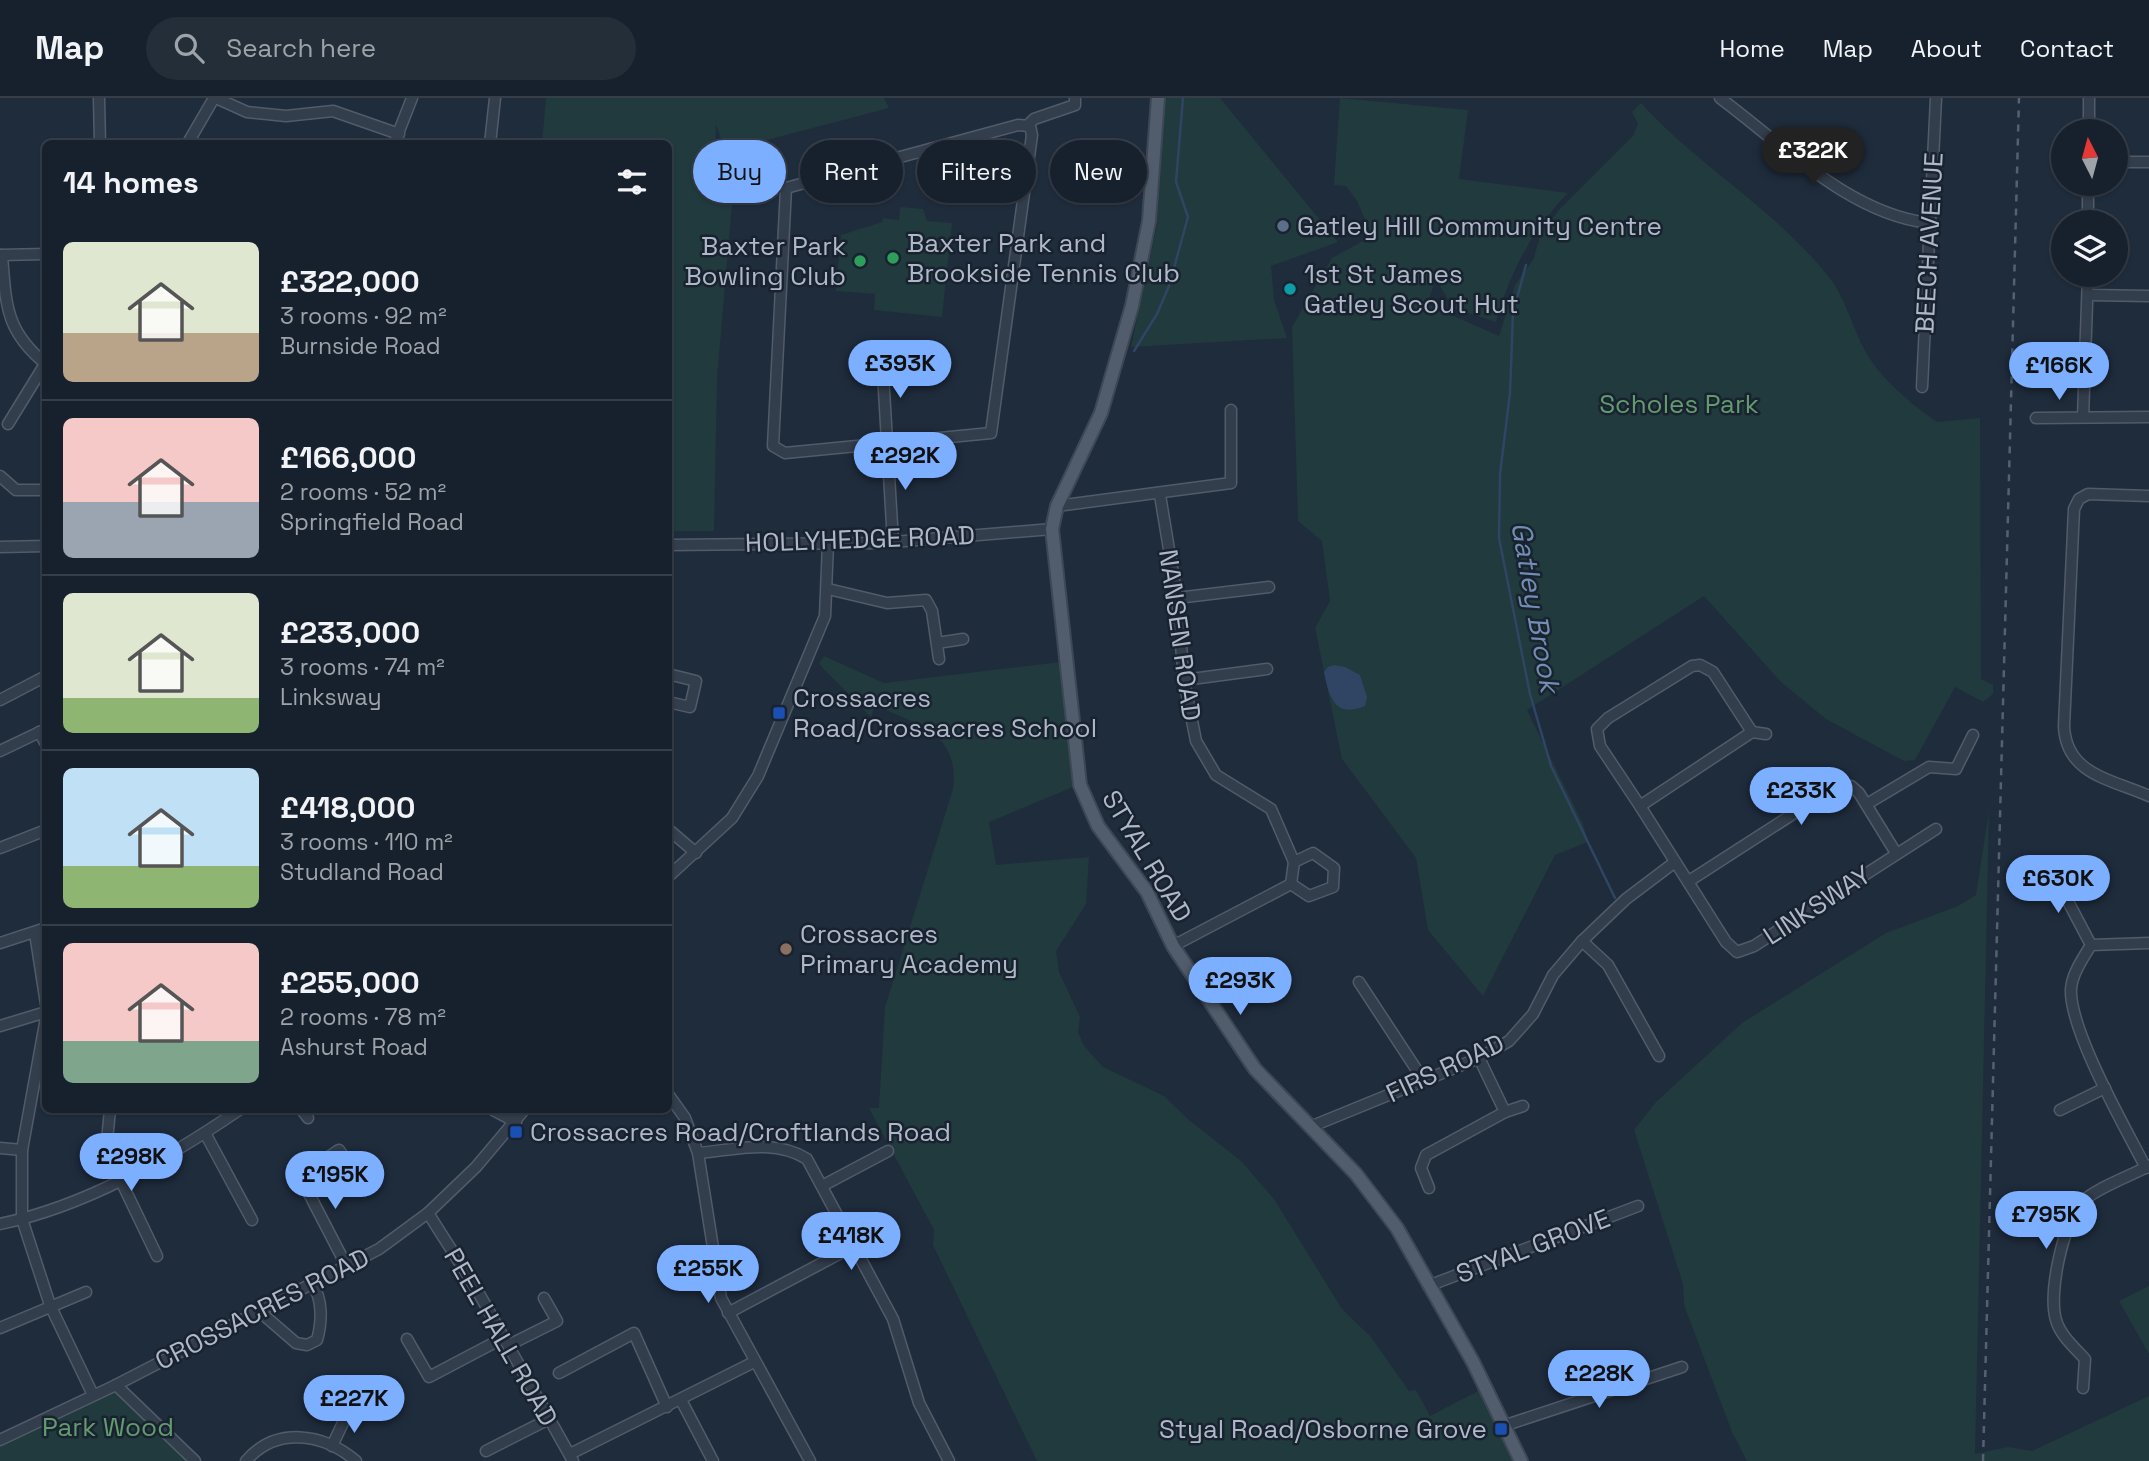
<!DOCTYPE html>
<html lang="en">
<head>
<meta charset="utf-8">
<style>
	body { margin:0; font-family:"Space Grotesk",sans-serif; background:#242e39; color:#f1f3f6; height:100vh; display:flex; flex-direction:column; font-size:26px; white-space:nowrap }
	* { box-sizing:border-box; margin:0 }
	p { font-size:23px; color:#9ea3aa }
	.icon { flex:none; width:38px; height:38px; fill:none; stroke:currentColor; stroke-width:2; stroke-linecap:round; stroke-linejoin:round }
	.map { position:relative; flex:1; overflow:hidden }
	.sheet { position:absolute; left:42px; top:42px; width:630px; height:973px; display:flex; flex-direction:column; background:#17212d; border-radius:10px; box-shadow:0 2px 5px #0004,0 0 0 2px #363e49 }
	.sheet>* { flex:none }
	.guide { position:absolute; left:693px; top:42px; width:665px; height:63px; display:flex; gap:14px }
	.needle { width:46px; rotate:354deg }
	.fabs { position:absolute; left:2051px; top:21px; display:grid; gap:14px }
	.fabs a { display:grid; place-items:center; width:77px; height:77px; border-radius:50%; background:#17212d; box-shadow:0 2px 5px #0004,0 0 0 2px #363e49; font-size:35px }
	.price { position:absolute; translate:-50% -60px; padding:0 16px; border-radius:24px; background:#7cafff; color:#111; font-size:23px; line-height:46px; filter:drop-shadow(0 2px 4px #0008) }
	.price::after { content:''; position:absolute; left:50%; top:42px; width:21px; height:16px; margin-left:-10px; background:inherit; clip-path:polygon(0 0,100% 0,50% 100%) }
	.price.selected { background:#222; color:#fff }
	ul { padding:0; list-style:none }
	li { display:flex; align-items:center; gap:21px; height:175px; padding:0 21px }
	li+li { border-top:2px solid #363e49 }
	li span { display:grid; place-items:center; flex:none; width:196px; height:140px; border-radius:10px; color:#555 }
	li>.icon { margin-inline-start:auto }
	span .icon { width:84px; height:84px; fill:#fffc; stroke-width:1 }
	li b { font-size:30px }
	h2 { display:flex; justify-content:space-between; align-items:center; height:84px; padding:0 21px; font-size:30px }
	.tag { padding:0 24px; border-radius:32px; background:#17212d; box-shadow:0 2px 5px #0004,0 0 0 2px #363e49; font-size:24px; line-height:63px }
	.tag.selected { background:#7cafff; color:#111 }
	header { display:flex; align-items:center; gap:42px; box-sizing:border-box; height:98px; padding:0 35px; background:#17212d; border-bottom:2px solid #363e49 }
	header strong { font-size:33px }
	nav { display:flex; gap:38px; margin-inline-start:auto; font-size:24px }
	.search { width:490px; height:63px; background:#242e39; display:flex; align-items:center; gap:18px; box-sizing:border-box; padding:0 24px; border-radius:38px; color:#9ea3aa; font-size:26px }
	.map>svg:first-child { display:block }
	.green { fill:#213a3d }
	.water { fill:#2f4563 }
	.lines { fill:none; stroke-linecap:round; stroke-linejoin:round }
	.stream { stroke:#2f4563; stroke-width:2.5 }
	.minor-casing { stroke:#515b69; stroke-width:13 }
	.major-casing { stroke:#3d4755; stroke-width:16 }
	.minor { stroke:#333e4c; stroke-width:10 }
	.major { stroke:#515d6c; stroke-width:12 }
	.rail { stroke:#556173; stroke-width:2.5; stroke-dasharray:7 7; stroke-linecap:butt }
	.service-dot { fill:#5c6f8a; stroke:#192330; stroke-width:2.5 }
	.leisure-dot { fill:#2e9e5b; stroke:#192330; stroke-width:2.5 }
	.culture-dot { fill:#0f9aa8; stroke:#192330; stroke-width:2.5 }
	.transit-dot { fill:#1a4fb4; stroke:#192330; stroke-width:2.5 }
	.education-dot { fill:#8d6e63; stroke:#192330; stroke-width:2.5 }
	.labels { text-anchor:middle; stroke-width:5; stroke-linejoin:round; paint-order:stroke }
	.poi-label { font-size:26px; fill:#aeb8c8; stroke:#192330; text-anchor:start }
	.street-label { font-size:26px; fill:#aeb8c8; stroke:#192330 }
	.park-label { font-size:26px; fill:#639b6f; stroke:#192330 }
	.water-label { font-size:28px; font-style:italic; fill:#738eb3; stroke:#192330 }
</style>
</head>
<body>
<header>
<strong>Map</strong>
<div class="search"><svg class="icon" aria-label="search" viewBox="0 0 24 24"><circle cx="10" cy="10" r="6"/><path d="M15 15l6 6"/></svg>Search here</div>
<nav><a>Home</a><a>Map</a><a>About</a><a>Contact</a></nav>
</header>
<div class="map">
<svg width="2149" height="1363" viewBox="0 0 2149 1363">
	<rect width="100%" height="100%" fill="#1f2c3c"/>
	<!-- green -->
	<g class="green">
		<path d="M546 0H884L889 10 725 53 716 26 715 57 720 84 732 105 717 281 714 433H669L668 46 542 45Z"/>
		<path d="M1163 0H1220L1338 144 1271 168 1274 202 1287 240 1131 249 1157 127Z"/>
		<path d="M1340 0 1468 12 1459 81 1568 95C1533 130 1509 176 1496 224L1453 210 1436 181 1427 206 1499 238 1515 187 1533 162 1540 139 1558 113 1633 38 1638 26 1632 14 1641 5C1699 69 1774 110 1828 178 1844 197 1852 227 1863 249 1879 280 1910 305 1937 324L1980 320 1981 581 1993 587V596L1983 604 1955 589 1915 662 1904 663 1826 621 1781 584 1704 498 1527 612 1583 726 1588 744 1555 757 1483 898 1428 832 1416 760 1342 661 1315 530 1330 503 1322 443 1298 423 1292 229 1332 160 1372 138 1357 103 1346 88 1334 87Z"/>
		<path d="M900 109 923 111 927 123 952 125 942 219 874 212 875 196 836 193 841 137 882 124 883 120 899 122Z"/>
		<path d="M824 558 884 585 1061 564 1070 630 1073 689 989 724 996 767 1089 759 1086 806 1056 853 1059 874 1080 919 1078 934 1084 948 1103 969 1164 998 1189 1022 1241 1063 1274 1101 1342 1211 1371 1239 1409 1293 1416 1292 1430 1318 1482 1291 1515 1363H1037L933 1147 934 1132 869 1010H879L885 909 953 691C960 634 917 627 875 607L871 619 819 566Z"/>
		<path d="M1989 713 1975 1356 2008 1349 2032 1353 2149 1298V1363H1747L1732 1334 1684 1207 1683 1186 1634 1032 1656 1004 1742 925 1886 835 1958 808 1976 797Z"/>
		<path d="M2149 1188V1256L2119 1203Z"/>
		<path d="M116 1287 195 1363H0V1345Z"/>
	</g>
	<!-- water -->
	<path class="water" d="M1334 567 1345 569 1360 577 1367 599 1365 608C1334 621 1329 598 1324 574L1328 569Z"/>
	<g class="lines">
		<!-- stream -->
		<g class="stream">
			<path d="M1526 167 1513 215 1510 295 1500 376 1499 440 1530 596 1551 668 1615 800"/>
			<path d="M1134 253 1157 216 1169 188 1188 119 1176 84 1183 0"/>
		</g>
		<defs>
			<g id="minor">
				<path d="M99 0 100 46"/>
				<path d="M216 0 247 14 286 18 333 13 399 36"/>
				<path d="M1720 0C1783 47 1850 116 1929 125"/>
				<path d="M1018 27 1030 28 1032 37 991 335 785 355 773 348 786 90Z"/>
				<path d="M1027 28 1034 21 1075 7V0"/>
				<path d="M2089 33V0"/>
				<path d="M189 43 214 0"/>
				<path d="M394 46 412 0"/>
				<path d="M490 46 495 0"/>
				<path d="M2116 64H2149"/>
				<path d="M2088 124V86"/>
				<path d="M0 157 46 156"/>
				<path d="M2 157C6 206 5 233 46 266"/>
				<path d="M2088 197 2149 198"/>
				<path d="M882 259 893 444"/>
				<path d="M1922 289 1936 0"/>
				<path d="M2083 319 2088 177"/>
				<path d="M2036 320 2149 319"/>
				<path d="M8 326 45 266"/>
				<path d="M0 378 16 392H46"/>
				<path d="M1160 397 1177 500 1184 582 1196 643 1216 677 1271 711 1294 764"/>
				<path d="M2149 398 2088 396 2079 401 2074 411 2064 628C2066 676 2110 681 2149 698"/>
				<path d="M1057 408 1231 385V312"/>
				<path d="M668 447 881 445 1052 431"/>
				<path d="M0 449 46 448"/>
				<path d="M828 491 887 505 926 502 932 513 939 561"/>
				<path d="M1177 500 1269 489"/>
				<path d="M937 545 963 541"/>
				<path d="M1700 567 1713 574 1752 634 1640 708 1600 648 1597 631 1608 620 1692 568Z"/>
				<path d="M668 576 696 583 690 609 668 604"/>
				<path d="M1184 582 1267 571"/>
				<path d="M0 602 46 578"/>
				<path d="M39 634 46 646"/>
				<path d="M1752 634 1766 636"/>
				<path d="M0 653 46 631"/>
				<path d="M1867 706 1929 669 1956 671 1973 637"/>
				<path d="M1640 708 1726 844 1737 854 1754 848 1936 731"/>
				<path d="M668 731 696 755"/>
				<path d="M0 750 46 732"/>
				<path d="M1313 755 1334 770 1333 789 1309 798 1291 786 1294 764Z"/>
				<path d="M2052 773 2091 847"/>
				<path d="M668 779 732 720 758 678 825 518 828 445"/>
				<path d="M1689 783 1838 687 1851 688 1859 695 1896 755"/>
				<path d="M35 835 46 906"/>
				<path d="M1582 843 1608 867 1659 958"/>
				<path d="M0 845 46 830"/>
				<path d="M1173 848 1291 786"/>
				<path d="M1359 884 1424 983"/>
				<path d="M46 920 22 1052V1121L50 1207 93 1297"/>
				<path d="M0 928 46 914"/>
				<path d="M668 996 685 1020 698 1055 721 1200 810 1363"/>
				<path d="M110 1012 107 1042 121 1083 157 1158"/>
				<path d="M302 1012 308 1020"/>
				<path d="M493 1012 516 1024"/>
				<path d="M2060 1012 2105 990"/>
				<path d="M1505 1014 1523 1008"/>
				<path d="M1310 1029 1479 960 1509 943 1533 916 1553 877 1582 843 1626 801 1675 764"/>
				<path d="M205 1035 252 1122"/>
				<path d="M0 1050 22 1052"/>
				<path d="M698 1055C734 1052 774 1040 807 1061L893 1221 919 1305 949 1363"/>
				<path d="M2146 1070C2126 1031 2069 932 2071 891 2072 876 2083 860 2091 847L2149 845"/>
				<path d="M822 1088 888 1053"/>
				<path d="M1429 1090 1421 1070 1426 1057 1505 1014 1479 960"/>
				<path d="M428 1115 477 1192 573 1363"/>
				<path d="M0 1126C86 1108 167 1061 239 1012"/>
				<path d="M346 1167 305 1088 311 1071 339 1052 351 1069"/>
				<path d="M1428 1188 1638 1108"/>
				<path d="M259 1213 296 1245 307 1247 317 1242C322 1224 323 1201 312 1186"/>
				<path d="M728 1215 854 1148"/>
				<path d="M0 1230 86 1194"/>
				<path d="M407 1241 429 1279 505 1239"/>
				<path d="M509 1247 557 1223 544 1200"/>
				<path d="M559 1275 634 1235 667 1309"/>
				<path d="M116 1287 195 1363"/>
				<path d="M2083 1290 2085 1261C2075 1250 2060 1237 2056 1222 2048 1195 2063 1125 2082 1104 2094 1091 2132 1077 2149 1068"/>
				<path d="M681 1302 713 1363"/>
				<path d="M1506 1327 1682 1269"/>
				<path d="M0 1342 116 1287 379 1151 428 1115 476 1069 524 1012"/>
				<path d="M332 1348 349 1312"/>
				<path d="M486 1353 549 1321"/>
				<path d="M570 1356 754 1264"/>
				<path d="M246 1363C276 1328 323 1335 356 1363"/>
			</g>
			<path id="major" d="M1158 0 1149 123 1132 208 1101 315 1057 408 1052 431 1080 687 1098 728 1147 794 1173 848 1255 971 1356 1076 1397 1130 1473 1264 1521 1363"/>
		</defs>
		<!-- minor casing -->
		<use href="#minor" class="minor-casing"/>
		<!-- major casing -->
		<use href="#major" class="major-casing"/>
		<!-- minor -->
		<use href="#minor" class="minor"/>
		<!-- major -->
		<use href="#major" class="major"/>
		<!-- rail -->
		<path class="rail" d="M1983 1363 2019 0"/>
	</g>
	<!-- markers -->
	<circle class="service-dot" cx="1283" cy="128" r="7"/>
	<g class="leisure-dot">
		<circle cx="893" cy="160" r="7"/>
		<circle cx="860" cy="163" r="7"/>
	</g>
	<circle class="culture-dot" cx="1290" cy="191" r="7"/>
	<g class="transit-dot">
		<rect x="772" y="608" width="14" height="14" rx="3.5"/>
		<rect x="509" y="1027" width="14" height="14" rx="3.5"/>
		<rect x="1494" y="1324" width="14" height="14" rx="3.5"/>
	</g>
	<circle class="education-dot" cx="786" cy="851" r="7"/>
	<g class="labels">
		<!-- poi labels -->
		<g class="poi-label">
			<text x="1297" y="137">Gatley Hill Community Centre</text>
			<text x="907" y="154">Baxter Park and<tspan x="907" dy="30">Brookside Tennis Club</tspan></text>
			<text x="846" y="157" text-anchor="end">Baxter Park<tspan x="846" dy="30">Bowling Club</tspan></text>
			<text x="1304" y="185">1st St James<tspan x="1304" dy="30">Gatley Scout Hut</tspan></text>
			<text x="793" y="609">Crossacres<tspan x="793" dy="30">Road/Crossacres School</tspan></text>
			<text x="800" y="845">Crossacres<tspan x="800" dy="30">Primary Academy</tspan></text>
			<text x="530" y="1043">Crossacres Road/Croftlands Road</text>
			<text x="1487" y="1340" text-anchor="end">Styal Road/Osborne Grove</text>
		</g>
		<!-- street labels -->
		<g class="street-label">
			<text transform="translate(1929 145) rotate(-87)" y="9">BEECH AVENUE</text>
			<text transform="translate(860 441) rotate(-2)" y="9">HOLLYHEDGE ROAD</text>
			<text transform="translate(1180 537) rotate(82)" y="9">NANSEN ROAD</text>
			<text transform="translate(1147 758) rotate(59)" y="9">STYAL ROAD</text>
			<text transform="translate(1817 807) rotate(-33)" y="9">LINKSWAY</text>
			<text transform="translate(1445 970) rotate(-25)" y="9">FIRS ROAD</text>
			<text transform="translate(1533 1148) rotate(-21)" y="9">STYAL GROVE</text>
			<text transform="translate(262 1211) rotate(-27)" y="9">CROSSACRES ROAD</text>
			<text transform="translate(501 1239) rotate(60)" y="9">PEEL HALL ROAD</text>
		</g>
		<!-- park labels -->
		<g class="park-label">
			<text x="1679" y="315">Scholes Park</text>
			<text x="108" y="1338">Park Wood</text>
		</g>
		<!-- water labels -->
		<g class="water-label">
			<text transform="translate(1536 509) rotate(80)" y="10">Gatley Brook</text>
		</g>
	</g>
</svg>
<div class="fabs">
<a><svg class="needle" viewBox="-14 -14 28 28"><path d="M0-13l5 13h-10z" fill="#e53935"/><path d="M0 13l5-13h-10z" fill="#9ea3aa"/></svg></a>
<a><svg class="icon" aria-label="layers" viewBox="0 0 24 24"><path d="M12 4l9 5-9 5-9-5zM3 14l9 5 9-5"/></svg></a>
</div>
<b class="price selected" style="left:1813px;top:89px">£322K</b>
<b class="price" style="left:900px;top:302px">£393K</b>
<b class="price" style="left:2059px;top:304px">£166K</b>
<b class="price" style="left:905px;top:394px">£292K</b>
<b class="price" style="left:1801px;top:729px">£233K</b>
<b class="price" style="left:2058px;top:817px">£630K</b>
<b class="price" style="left:1240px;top:919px">£293K</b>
<b class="price" style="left:131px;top:1095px">£298K</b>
<b class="price" style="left:335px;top:1113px">£195K</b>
<b class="price" style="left:2046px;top:1153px">£795K</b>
<b class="price" style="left:851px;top:1174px">£418K</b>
<b class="price" style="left:708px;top:1207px">£255K</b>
<b class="price" style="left:1599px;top:1312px">£228K</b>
<b class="price" style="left:354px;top:1337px">£227K</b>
<div class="guide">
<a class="tag selected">Buy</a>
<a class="tag">Rent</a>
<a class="tag">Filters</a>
<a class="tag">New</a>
</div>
<section class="sheet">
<h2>14 homes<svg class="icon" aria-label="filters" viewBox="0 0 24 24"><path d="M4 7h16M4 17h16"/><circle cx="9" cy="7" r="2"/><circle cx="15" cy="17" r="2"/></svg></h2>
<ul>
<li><span style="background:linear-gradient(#dfe7d0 65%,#b9a48a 0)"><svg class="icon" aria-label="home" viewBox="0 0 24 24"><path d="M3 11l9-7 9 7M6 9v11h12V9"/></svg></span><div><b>£322,000</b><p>3 rooms · 92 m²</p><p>Burnside Road</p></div></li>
<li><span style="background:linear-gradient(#f6c9c9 60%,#9aa5b1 0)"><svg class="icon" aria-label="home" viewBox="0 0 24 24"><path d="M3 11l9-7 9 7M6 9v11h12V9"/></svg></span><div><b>£166,000</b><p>2 rooms · 52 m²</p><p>Springfield Road</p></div></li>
<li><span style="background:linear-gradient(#dfe7d0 75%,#8fb573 0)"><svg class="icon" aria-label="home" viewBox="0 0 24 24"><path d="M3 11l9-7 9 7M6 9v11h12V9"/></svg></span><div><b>£233,000</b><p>3 rooms · 74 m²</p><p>Linksway</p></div></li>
<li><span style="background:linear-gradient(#bfe0f5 70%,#8fb573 0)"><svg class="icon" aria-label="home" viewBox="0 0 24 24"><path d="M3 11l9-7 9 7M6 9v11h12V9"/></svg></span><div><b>£418,000</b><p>3 rooms · 110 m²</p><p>Studland Road</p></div></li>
<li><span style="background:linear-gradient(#f6c9c9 70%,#7fa58c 0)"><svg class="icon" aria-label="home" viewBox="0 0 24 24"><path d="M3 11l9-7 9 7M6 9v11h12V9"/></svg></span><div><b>£255,000</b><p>2 rooms · 78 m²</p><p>Ashurst Road</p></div></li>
</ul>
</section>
</div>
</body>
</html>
